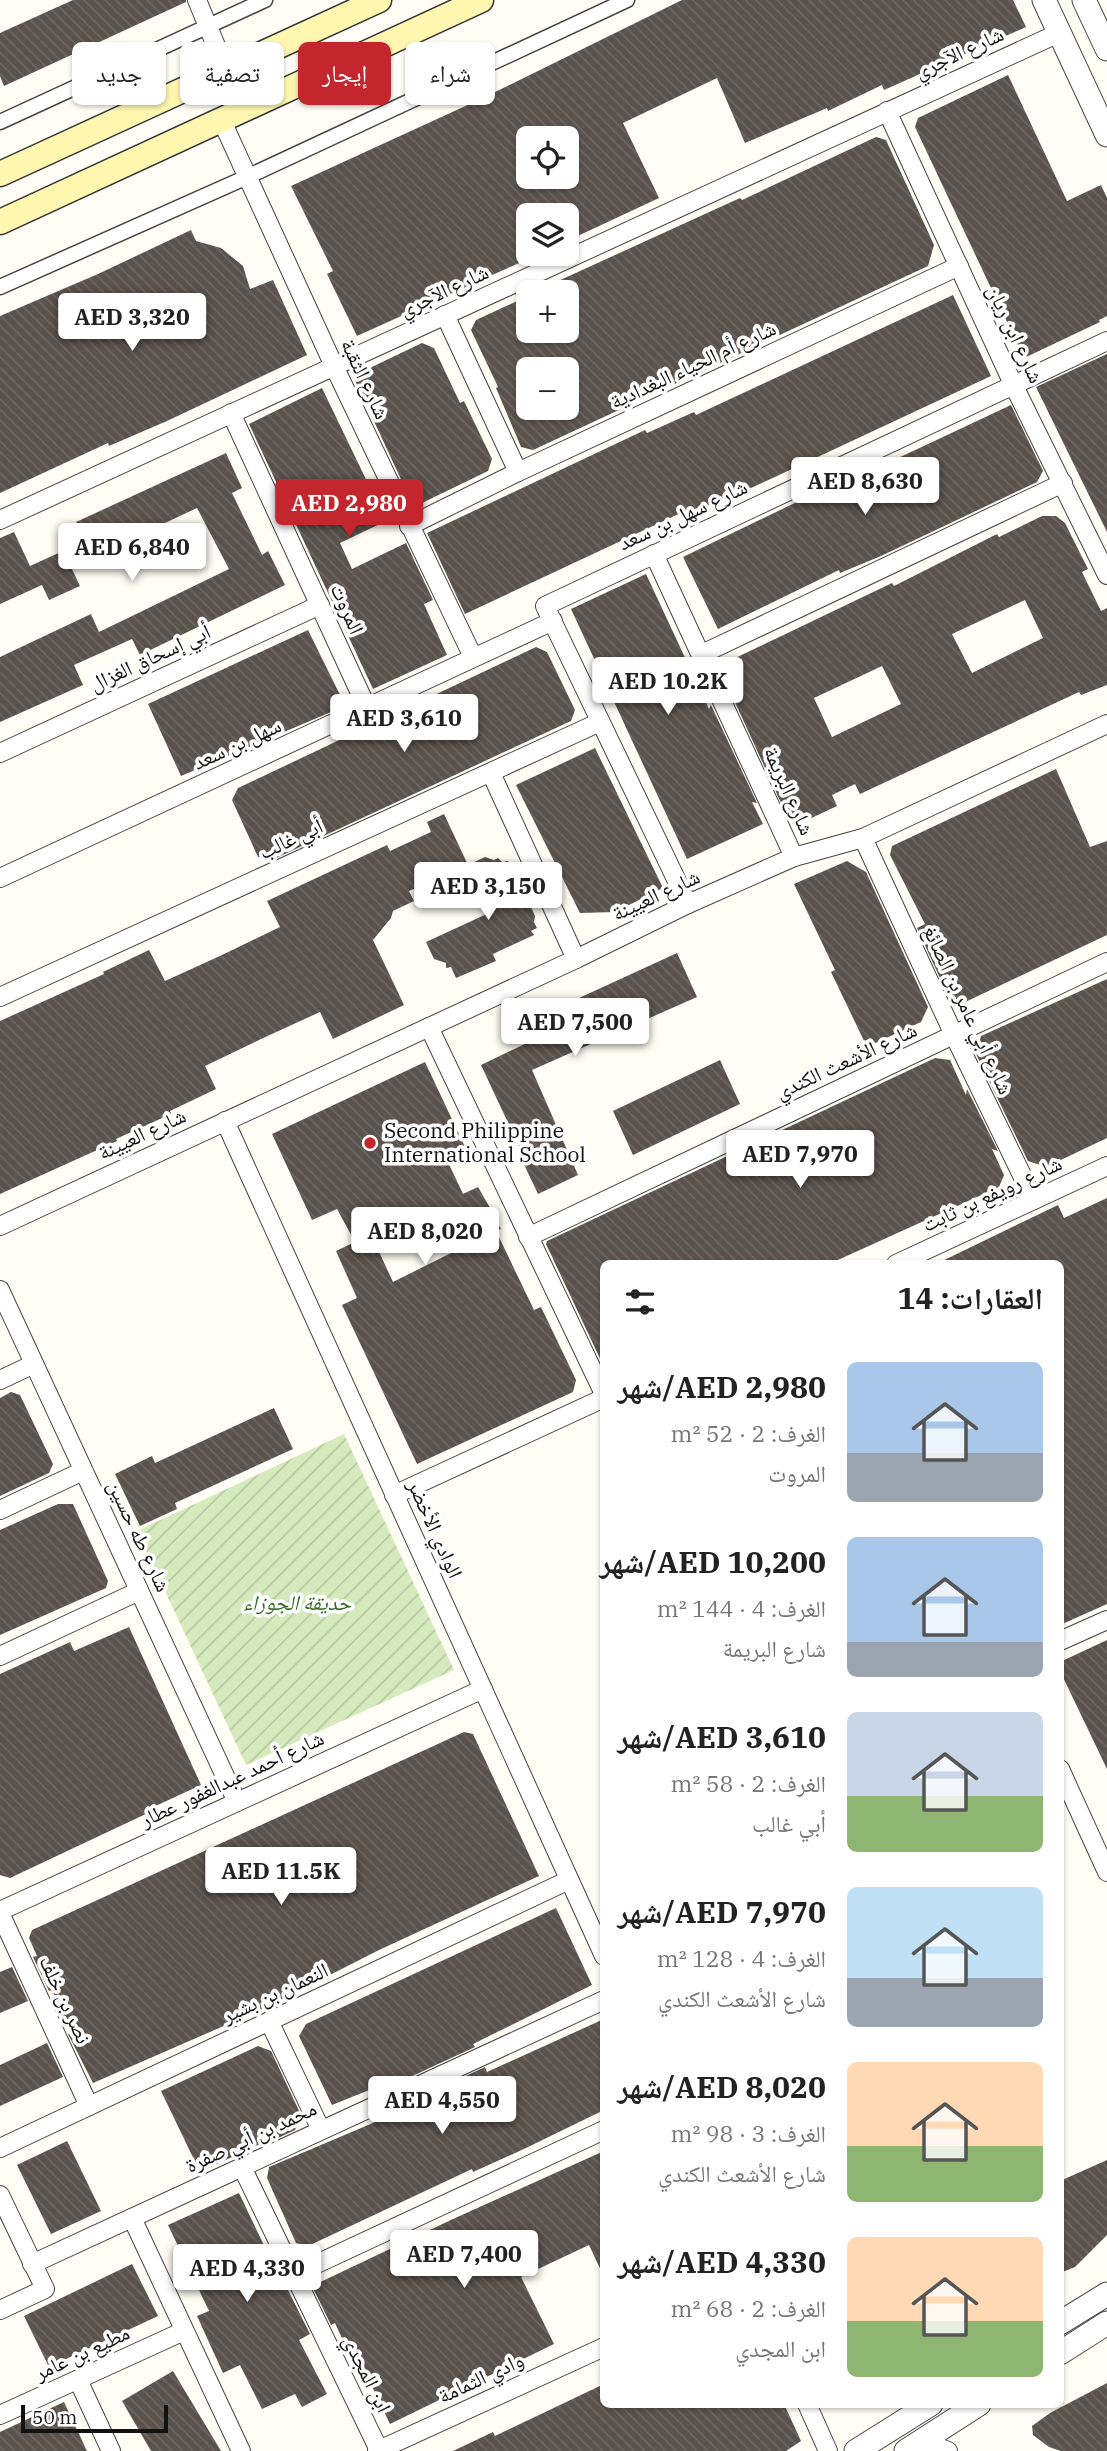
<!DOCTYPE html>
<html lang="ar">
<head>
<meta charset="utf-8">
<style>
	body { margin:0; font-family:"IBM Plex Serif","Noto Naskh Arabic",serif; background:#f2f2f2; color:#222; direction:rtl; height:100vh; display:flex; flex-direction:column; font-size:26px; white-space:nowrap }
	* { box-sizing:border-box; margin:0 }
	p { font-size:23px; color:#767676 }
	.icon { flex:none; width:38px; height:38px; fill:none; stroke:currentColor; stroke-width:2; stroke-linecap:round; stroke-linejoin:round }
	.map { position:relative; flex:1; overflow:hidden; direction:ltr }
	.side { position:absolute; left:600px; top:1260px; width:464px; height:1148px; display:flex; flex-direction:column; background:#fff; border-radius:10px; box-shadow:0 2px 5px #0004; direction:rtl }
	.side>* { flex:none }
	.top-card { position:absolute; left:21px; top:42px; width:474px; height:63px; direction:rtl; display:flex; gap:14px }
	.buttons { position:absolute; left:516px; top:126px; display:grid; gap:14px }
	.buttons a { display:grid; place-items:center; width:63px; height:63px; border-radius:10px; background:#fff; box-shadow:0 2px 5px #0004; font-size:35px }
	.scale { position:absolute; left:21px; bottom:18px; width:147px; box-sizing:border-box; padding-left:7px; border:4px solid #111; border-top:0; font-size:19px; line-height:24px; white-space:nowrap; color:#111; -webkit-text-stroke:5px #fff; paint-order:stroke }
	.price { position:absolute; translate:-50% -60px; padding:0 16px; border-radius:7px; background:#fff; color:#222; font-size:23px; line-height:46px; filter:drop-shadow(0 2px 4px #0008) }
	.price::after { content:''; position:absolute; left:50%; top:42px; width:21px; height:16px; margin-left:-10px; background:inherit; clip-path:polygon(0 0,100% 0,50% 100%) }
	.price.active { background:#c4262e; color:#fff }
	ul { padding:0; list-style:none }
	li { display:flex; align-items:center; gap:21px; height:175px; padding:0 21px }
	li span { display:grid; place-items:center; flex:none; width:196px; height:140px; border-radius:10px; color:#555 }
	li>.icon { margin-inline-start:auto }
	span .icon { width:84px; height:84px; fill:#fffc; stroke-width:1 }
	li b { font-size:30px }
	h2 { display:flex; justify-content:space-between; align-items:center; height:84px; padding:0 21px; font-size:30px }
	.pill { padding:0 24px; border-radius:10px; background:#fff; box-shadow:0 2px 5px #0004; font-size:24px; line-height:63px }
	.pill.active { background:#c4262e; color:#fff }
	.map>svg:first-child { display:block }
	.garden { fill:url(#garden-furrows) }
	.building { fill:url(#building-back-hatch); fill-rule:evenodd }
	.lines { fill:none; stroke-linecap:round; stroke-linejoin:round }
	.pedestrian-casing { stroke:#444; stroke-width:17 }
	.minor-casing { stroke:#444; stroke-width:20 }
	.tertiary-casing { stroke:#444; stroke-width:25 }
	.secondary-casing { stroke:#333; stroke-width:27 }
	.pedestrian { stroke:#fff; stroke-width:14 }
	.minor { stroke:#fff; stroke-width:18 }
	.tertiary { stroke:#fff; stroke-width:23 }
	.secondary { stroke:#fff6b0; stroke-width:24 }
	.poi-dot { fill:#c4262e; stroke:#fff; stroke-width:2.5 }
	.labels { text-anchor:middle; stroke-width:7; stroke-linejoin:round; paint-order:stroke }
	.street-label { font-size:21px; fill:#111; stroke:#fff }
	.poi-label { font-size:21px; fill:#111; stroke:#fff; text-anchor:start }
	.park-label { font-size:21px; font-style:italic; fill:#2f6b1f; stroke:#fff }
</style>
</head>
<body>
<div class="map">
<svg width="1107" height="2451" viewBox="0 0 1107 2451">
	<defs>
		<pattern id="garden-furrows" width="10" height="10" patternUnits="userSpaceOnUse" patternTransform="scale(1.75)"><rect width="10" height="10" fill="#d5ebbd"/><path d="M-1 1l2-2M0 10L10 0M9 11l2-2" fill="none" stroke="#b6c8a1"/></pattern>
		<pattern id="building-back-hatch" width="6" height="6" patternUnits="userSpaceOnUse" patternTransform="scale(1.75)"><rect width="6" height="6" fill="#5a524d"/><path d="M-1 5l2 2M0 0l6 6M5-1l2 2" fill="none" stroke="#6d6662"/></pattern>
	</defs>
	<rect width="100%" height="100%" fill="#fffdf5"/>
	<!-- garden -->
	<path class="garden" d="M344 1434 454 1670 246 1765 137 1531Z"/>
	<!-- building -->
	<g class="building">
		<path d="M73 0H186V2L4 86 0 76V33Z"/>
		<path d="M682 0H1013L1026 27 884 90 882 85 828 111 827 108 745 143 717 78 623 123 659 198 567 241V215H528V254H539L357 336 327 274 333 271 291 186 485 97ZM528 138H567V163L574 177H528Z"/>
		<path d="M1008 75 1067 201 1101 185 1107 198V316L1099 320 1100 322 1024 358 915 127 918 118Z"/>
		<path d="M876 137 886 140 934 245 928 266 533 450 521 447 496 388 498 387 471 330 476 320 528 296V331H567V292H534L740 198 742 200ZM528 369H567V408H528Z"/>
		<path d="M191 230 196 241 221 248 243 266 250 289 273 280 307 355 167 421 109 446 108 443 0 493V316L98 274Z"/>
		<path d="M953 295 991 376 734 496V494L687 515 685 511 465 614 427 533 645 430 647 433 694 412 696 415Z"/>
		<path d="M422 343 434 348 460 403 464 401 492 459 488 471 420 504 412 503 353 376Z"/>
		<path d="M1107 354V532L1036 387Z"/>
		<path d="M322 388 386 521 340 543 352 569 406 543 433 600 424 604 447 655 373 689 249 424Z"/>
		<path d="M1011 405 1043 471 1037 482 881 556 840 573 839 570 718 629 683 557 803 499 804 501 844 481 845 483Z"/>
		<path d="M226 453 242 488 232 493 262 555 268 551 285 585 140 655 132 639 74 665 83 685 0 722V657L91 614 99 632 229 569 197 508 71 567 80 586 49 600 42 585 0 604V538L14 532 30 566 85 541 76 522Z"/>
		<path d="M1042 516H1056L1065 523 1088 569 1082 572 1101 611 1107 608V685L1081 695 1079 692 860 794 855 784 832 795 837 806 803 822 787 816 723 676 729 661 892 583 894 586 997 534 999 537ZM1025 600 1043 638 972 673 952 634ZM882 666 901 704 832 737 814 698Z"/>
		<path d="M646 574 709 709 711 705 757 803 752 802 763 824 687 859 571 609Z"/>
		<path d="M308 630 342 699 331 712 181 776 148 704Z"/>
		<path d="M536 647 547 652 575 710 571 721 272 860 258 857 232 800 238 788Z"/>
		<path d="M595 748 663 888 615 912 580 913 516 785Z"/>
		<path d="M1056 769 1090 847 1107 841V935L961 1004 950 1000 917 928 925 924 890 855 892 846Z"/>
		<path d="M444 814 468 865 409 891 414 901 393 911 391 918 373 940 404 1005 333 1039 320 1012 261 1039 205 1066 216 1089 170 1111 171 1114 116 1139 117 1141 0 1194V1021L104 974 103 972 149 950 165 981 222 955 280 927 267 901 387 845 390 851 431 832 427 822Z"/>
		<path d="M485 857 494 860 498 858 502 862 508 861 522 894 525 893 535 916 534 922 537 928 531 931 534 935 493 954 496 961 456 978 451 967 446 968V963L434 959 426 942 491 912 470 864Z"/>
		<path d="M847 861 866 872 928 1007 921 1022 867 1047 831 972 835 970 794 884Z"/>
		<path d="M677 953 697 997 532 1070 578 1175 538 1194 521 1158 524 1157 481 1065 529 1042 523 1028 567 1007 566 1004Z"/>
		<path d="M1107 979V1138L1046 1167 1028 1161 976 1054 981 1036Z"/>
		<path d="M935 1058 950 1060 966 1095 967 1089 998 1151 992 1149 1004 1175 999 1187 829 1264H604V1367L546 1244 547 1241Z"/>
		<path d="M720 1060 740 1104 633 1155 613 1111Z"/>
		<path d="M425 1062 466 1149 446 1158 463 1194 478 1187 489 1206 501 1229 496 1231 534 1310 541 1307 576 1380 573 1392 417 1464 342 1305 357 1298 336 1251 355 1242 337 1209 312 1220 272 1134ZM444 1207 463 1247 393 1282 374 1241Z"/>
		<path d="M1107 1198V1604L1060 1625V1264H936L1058 1205 1064 1218Z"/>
		<path d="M11 1392 20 1395 53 1464 49 1473 0 1496V1398Z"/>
		<path d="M274 1408 293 1449 175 1503 177 1509 140 1526 115 1474 152 1456 155 1463Z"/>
		<path d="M58 1504H73L108 1581 106 1588 0 1635V1530Z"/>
		<path d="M129 1627 201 1785 149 1809 150 1812 10 1878 0 1875V1674L70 1642 74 1651Z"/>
		<path d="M1107 1640V1769L1060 1671V1662Z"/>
		<path d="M464 1732 473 1734 539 1876 379 1950 265 2008 93 2083 68 2034 71 2033 52 1990 49 1991 33 1957 37 1956 29 1938 32 1930Z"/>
		<path d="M556 1908 592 1985 473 2044 475 2047 395 2084 394 2080 332 2105 299 2036 306 2024Z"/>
		<path d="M12 1967 28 2001 0 2013V1972Z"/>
		<path d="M604 2019V2110L526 2148 473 2172 472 2169 308 2246 296 2243 267 2178 269 2167 387 2117 406 2107 405 2104 485 2067 487 2072Z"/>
		<path d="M47 2043 63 2077 0 2106V2065Z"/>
		<path d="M258 2046 271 2051 301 2115 295 2130 276 2139 277 2136 200 2172 161 2091Z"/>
		<path d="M67 2141 101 2211 51 2234 17 2165Z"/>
		<path d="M604 2151V2277L589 2245 521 2277 554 2344 390 2424 356 2353 350 2356 335 2323 331 2325 312 2286 453 2219Z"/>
		<path d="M1107 2160V2235L1075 2267 1060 2273V2181Z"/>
		<path d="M239 2193 280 2279 282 2278 310 2334 299 2340 327 2394 302 2407 295 2394 262 2409 240 2365 223 2373 197 2316 209 2311 168 2225Z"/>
		<path d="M132 2264 158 2316 49 2367 24 2316Z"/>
		<path d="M173 2371 221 2451H151L122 2401Z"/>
		<path d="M1107 2383V2451H1061L1049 2447 1033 2435 1032 2426 1050 2413Z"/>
		<path d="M604 2384V2404H784L801 2441 786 2451H453L493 2432 495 2436Z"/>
		<path d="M64 2402 87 2451H0V2432Z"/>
	</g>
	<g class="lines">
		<defs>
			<g id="pedestrian">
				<path d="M0 122 265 0"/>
				<path d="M0 287 247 177 627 0"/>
			</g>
			<g id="minor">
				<path d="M197 0 226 70"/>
				<path d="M887 111 1014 386 1107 575"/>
				<path d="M221 119 334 366 473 657"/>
				<path d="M445 315 518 472"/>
				<path d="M231 413 367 708"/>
				<path d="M0 520 1059 33"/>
				<path d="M409 526 518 472 959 266"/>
				<path d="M654 554 794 857"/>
				<path d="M702 654 1063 483"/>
				<path d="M0 753 320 605"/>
				<path d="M491 773 576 959"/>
				<path d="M863 838 954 1035 1034 1200"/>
				<path d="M0 878 553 621"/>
				<path d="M688 904 545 606 1107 341"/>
				<path d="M0 997 600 722"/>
				<path d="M429 1027 604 1394"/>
				<path d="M225 1121 604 1956"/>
				<path d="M0 1226 576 959 688 904 794 857 863 838 1107 724"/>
				<path d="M528 1237 1107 962"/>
				<path d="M896 1264 1107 1166"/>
				<path d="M0 1290 237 1802"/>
				<path d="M0 1380 34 1364"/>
				<path d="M394 1495 604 1398"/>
				<path d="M0 1510 83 1471"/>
				<path d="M1060 1641 1107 1620"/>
				<path d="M0 1656 139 1591"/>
				<path d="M1060 1769 1107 1872"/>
				<path d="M0 1911 483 1689"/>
				<path d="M0 1913 89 2106"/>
				<path d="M269 2021 321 2130"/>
				<path d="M0 2148 569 1880"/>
				<path d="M242 2167 379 2450"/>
				<path d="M0 2195 45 2289 0 2310"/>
				<path d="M132 2218 241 2451"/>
				<path d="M32 2264 604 2000"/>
				<path d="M293 2275 604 2130"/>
				<path d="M78 2380 111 2451"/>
				<path d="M807 2404 828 2451"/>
				<path d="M0 2415 184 2331"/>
				<path d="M922 2441 948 2451"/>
				<path d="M377 2451 604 2347"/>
			</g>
			<g id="tertiary">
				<path d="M1044 0 1107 135"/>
				<path d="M1084 0 1107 49"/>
				<path d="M1060 2323 1107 2294"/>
				<path d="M1060 2353 1107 2323"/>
				<path d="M856 2451 931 2404"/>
				<path d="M906 2451 979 2404"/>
			</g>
			<g id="secondary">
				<path d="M0 174 379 0"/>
				<path d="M0 222 481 0"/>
			</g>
		</defs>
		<!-- pedestrian casing -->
		<use href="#pedestrian" class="pedestrian-casing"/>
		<!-- minor casing -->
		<use href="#minor" class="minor-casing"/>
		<!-- tertiary casing -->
		<use href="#tertiary" class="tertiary-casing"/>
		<!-- secondary casing -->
		<use href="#secondary" class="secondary-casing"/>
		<!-- pedestrian -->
		<use href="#pedestrian" class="pedestrian"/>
		<!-- minor -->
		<use href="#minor" class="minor"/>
		<!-- tertiary -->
		<use href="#tertiary" class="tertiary"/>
		<!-- secondary -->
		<use href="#secondary" class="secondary"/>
	</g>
	<!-- markers -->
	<circle class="poi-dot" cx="370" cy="1143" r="7"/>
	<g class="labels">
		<!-- street labels -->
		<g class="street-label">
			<text transform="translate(959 53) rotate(-25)" y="7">شارع الآجري</text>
			<text transform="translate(444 291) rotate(-25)" y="7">شارع الآجري</text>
			<text transform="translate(1015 334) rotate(65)" y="7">شارع ابن ريان</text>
			<text transform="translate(693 365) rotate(-25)" y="7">شارع أم الحياء البغدادية</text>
			<text transform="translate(365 379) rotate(65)" y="7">شارع الثقبة</text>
			<text transform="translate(683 515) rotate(-25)" y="7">شارع سهل بن سعد</text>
			<text transform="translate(347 609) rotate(66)" y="7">المروت</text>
			<text transform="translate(150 658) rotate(-25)" y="7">أبي إسحاق الغزال</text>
			<text transform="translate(237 744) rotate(-25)" y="7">سهل بن سعد</text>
			<text transform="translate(789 791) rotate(66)" y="7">شارع البريمة</text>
			<text transform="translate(291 839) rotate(-25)" y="7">أبي غالب</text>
			<text transform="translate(656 895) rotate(-25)" y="7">شارع العيينة</text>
			<text transform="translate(968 1010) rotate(65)" y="7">شارع أبي عامر بن الصائغ</text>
			<text transform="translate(846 1061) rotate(-25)" y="7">شارع الأشعث الكندي</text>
			<text transform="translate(142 1134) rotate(-25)" y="7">شارع العيينة</text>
			<text transform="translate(992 1194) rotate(-25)" y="7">شارع رويفع بن ثابت</text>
			<text transform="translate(435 1529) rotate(66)" y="7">الوادي الأخضر</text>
			<text transform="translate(139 1536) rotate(65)" y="7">شارع طه حسين</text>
			<text transform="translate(232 1779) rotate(-25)" y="7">شارع أحمد عبدالغفور عطار</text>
			<text transform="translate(275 1993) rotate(-25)" y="7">النعمان بن بشير</text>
			<text transform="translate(65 2000) rotate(65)" y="7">نصر بن خلف</text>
			<text transform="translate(251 2137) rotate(-25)" y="7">محمد بن أبي صفرة</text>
			<text transform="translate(82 2353) rotate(-25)" y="7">مطيع بن عامر</text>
			<text transform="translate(367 2374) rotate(64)" y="7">ابن المجدي</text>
			<text transform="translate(481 2378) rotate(-25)" y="7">وادي الثمامة</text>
		</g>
		<!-- poi labels -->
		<g class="poi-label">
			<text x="384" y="1138">Second Philippine<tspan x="384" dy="24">International School</tspan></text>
		</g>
		<!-- park labels -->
		<g class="park-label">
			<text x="297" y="1610">حديقة الجوزاء</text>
		</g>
	</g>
</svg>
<div class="buttons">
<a><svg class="icon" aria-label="locate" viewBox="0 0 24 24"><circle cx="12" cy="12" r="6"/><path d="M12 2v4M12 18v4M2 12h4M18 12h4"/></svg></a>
<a><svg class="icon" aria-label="layers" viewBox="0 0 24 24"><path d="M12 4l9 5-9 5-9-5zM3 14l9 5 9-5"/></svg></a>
<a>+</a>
<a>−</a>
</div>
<div class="scale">50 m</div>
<b class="price" style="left:132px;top:353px">AED 3,320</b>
<b class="price" style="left:865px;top:517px">AED 8,630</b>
<b class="price active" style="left:349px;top:539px">AED 2,980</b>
<b class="price" style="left:132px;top:583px">AED 6,840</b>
<b class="price" style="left:668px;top:717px">AED 10.2K</b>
<b class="price" style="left:404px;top:754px">AED 3,610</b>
<b class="price" style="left:488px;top:922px">AED 3,150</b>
<b class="price" style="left:575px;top:1058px">AED 7,500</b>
<b class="price" style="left:800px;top:1190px">AED 7,970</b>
<b class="price" style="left:425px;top:1267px">AED 8,020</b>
<b class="price" style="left:281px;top:1907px">AED 11.5K</b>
<b class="price" style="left:442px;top:2136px">AED 4,550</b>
<b class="price" style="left:464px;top:2290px">AED 7,400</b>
<b class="price" style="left:247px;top:2304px">AED 4,330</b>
<div class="top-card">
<a class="pill">شراء</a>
<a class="pill active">إيجار</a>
<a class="pill">تصفية</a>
<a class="pill">جديد</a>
</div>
<section class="side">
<h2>العقارات: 14<svg class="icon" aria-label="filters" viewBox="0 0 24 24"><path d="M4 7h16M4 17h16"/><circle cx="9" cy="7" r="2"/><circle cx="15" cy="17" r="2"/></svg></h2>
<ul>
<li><span style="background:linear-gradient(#a9c7e8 65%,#9aa5b1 0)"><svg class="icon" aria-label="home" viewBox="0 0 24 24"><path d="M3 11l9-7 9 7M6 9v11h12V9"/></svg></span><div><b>AED 2,980/شهر</b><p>الغرف: 2 · 52 m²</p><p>المروت</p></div></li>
<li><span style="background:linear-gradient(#a9c7e8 75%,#9aa5b1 0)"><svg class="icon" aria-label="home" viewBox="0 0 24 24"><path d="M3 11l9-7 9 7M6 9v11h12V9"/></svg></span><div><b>AED 10,200/شهر</b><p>الغرف: 4 · 144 m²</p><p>شارع البريمة</p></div></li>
<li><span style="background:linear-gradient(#c9d6e8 60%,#8fb573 0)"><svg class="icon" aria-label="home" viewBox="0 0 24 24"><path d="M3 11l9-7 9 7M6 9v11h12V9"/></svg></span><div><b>AED 3,610/شهر</b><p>الغرف: 2 · 58 m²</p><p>أبي غالب</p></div></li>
<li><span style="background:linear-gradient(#bfe0f5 65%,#9aa5b1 0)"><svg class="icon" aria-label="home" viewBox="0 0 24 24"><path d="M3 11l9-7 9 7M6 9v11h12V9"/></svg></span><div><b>AED 7,970/شهر</b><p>الغرف: 4 · 128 m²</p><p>شارع الأشعث الكندي</p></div></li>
<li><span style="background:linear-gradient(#ffd9b3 60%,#8fb573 0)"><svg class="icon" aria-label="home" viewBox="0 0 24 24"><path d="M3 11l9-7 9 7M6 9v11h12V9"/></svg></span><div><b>AED 8,020/شهر</b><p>الغرف: 3 · 98 m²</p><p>شارع الأشعث الكندي</p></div></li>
<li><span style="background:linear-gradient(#ffd9b3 60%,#8fb573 0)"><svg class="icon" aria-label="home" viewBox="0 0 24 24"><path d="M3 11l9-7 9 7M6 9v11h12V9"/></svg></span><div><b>AED 4,330/شهر</b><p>الغرف: 2 · 68 m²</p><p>ابن المجدي</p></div></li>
</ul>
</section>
</div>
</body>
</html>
